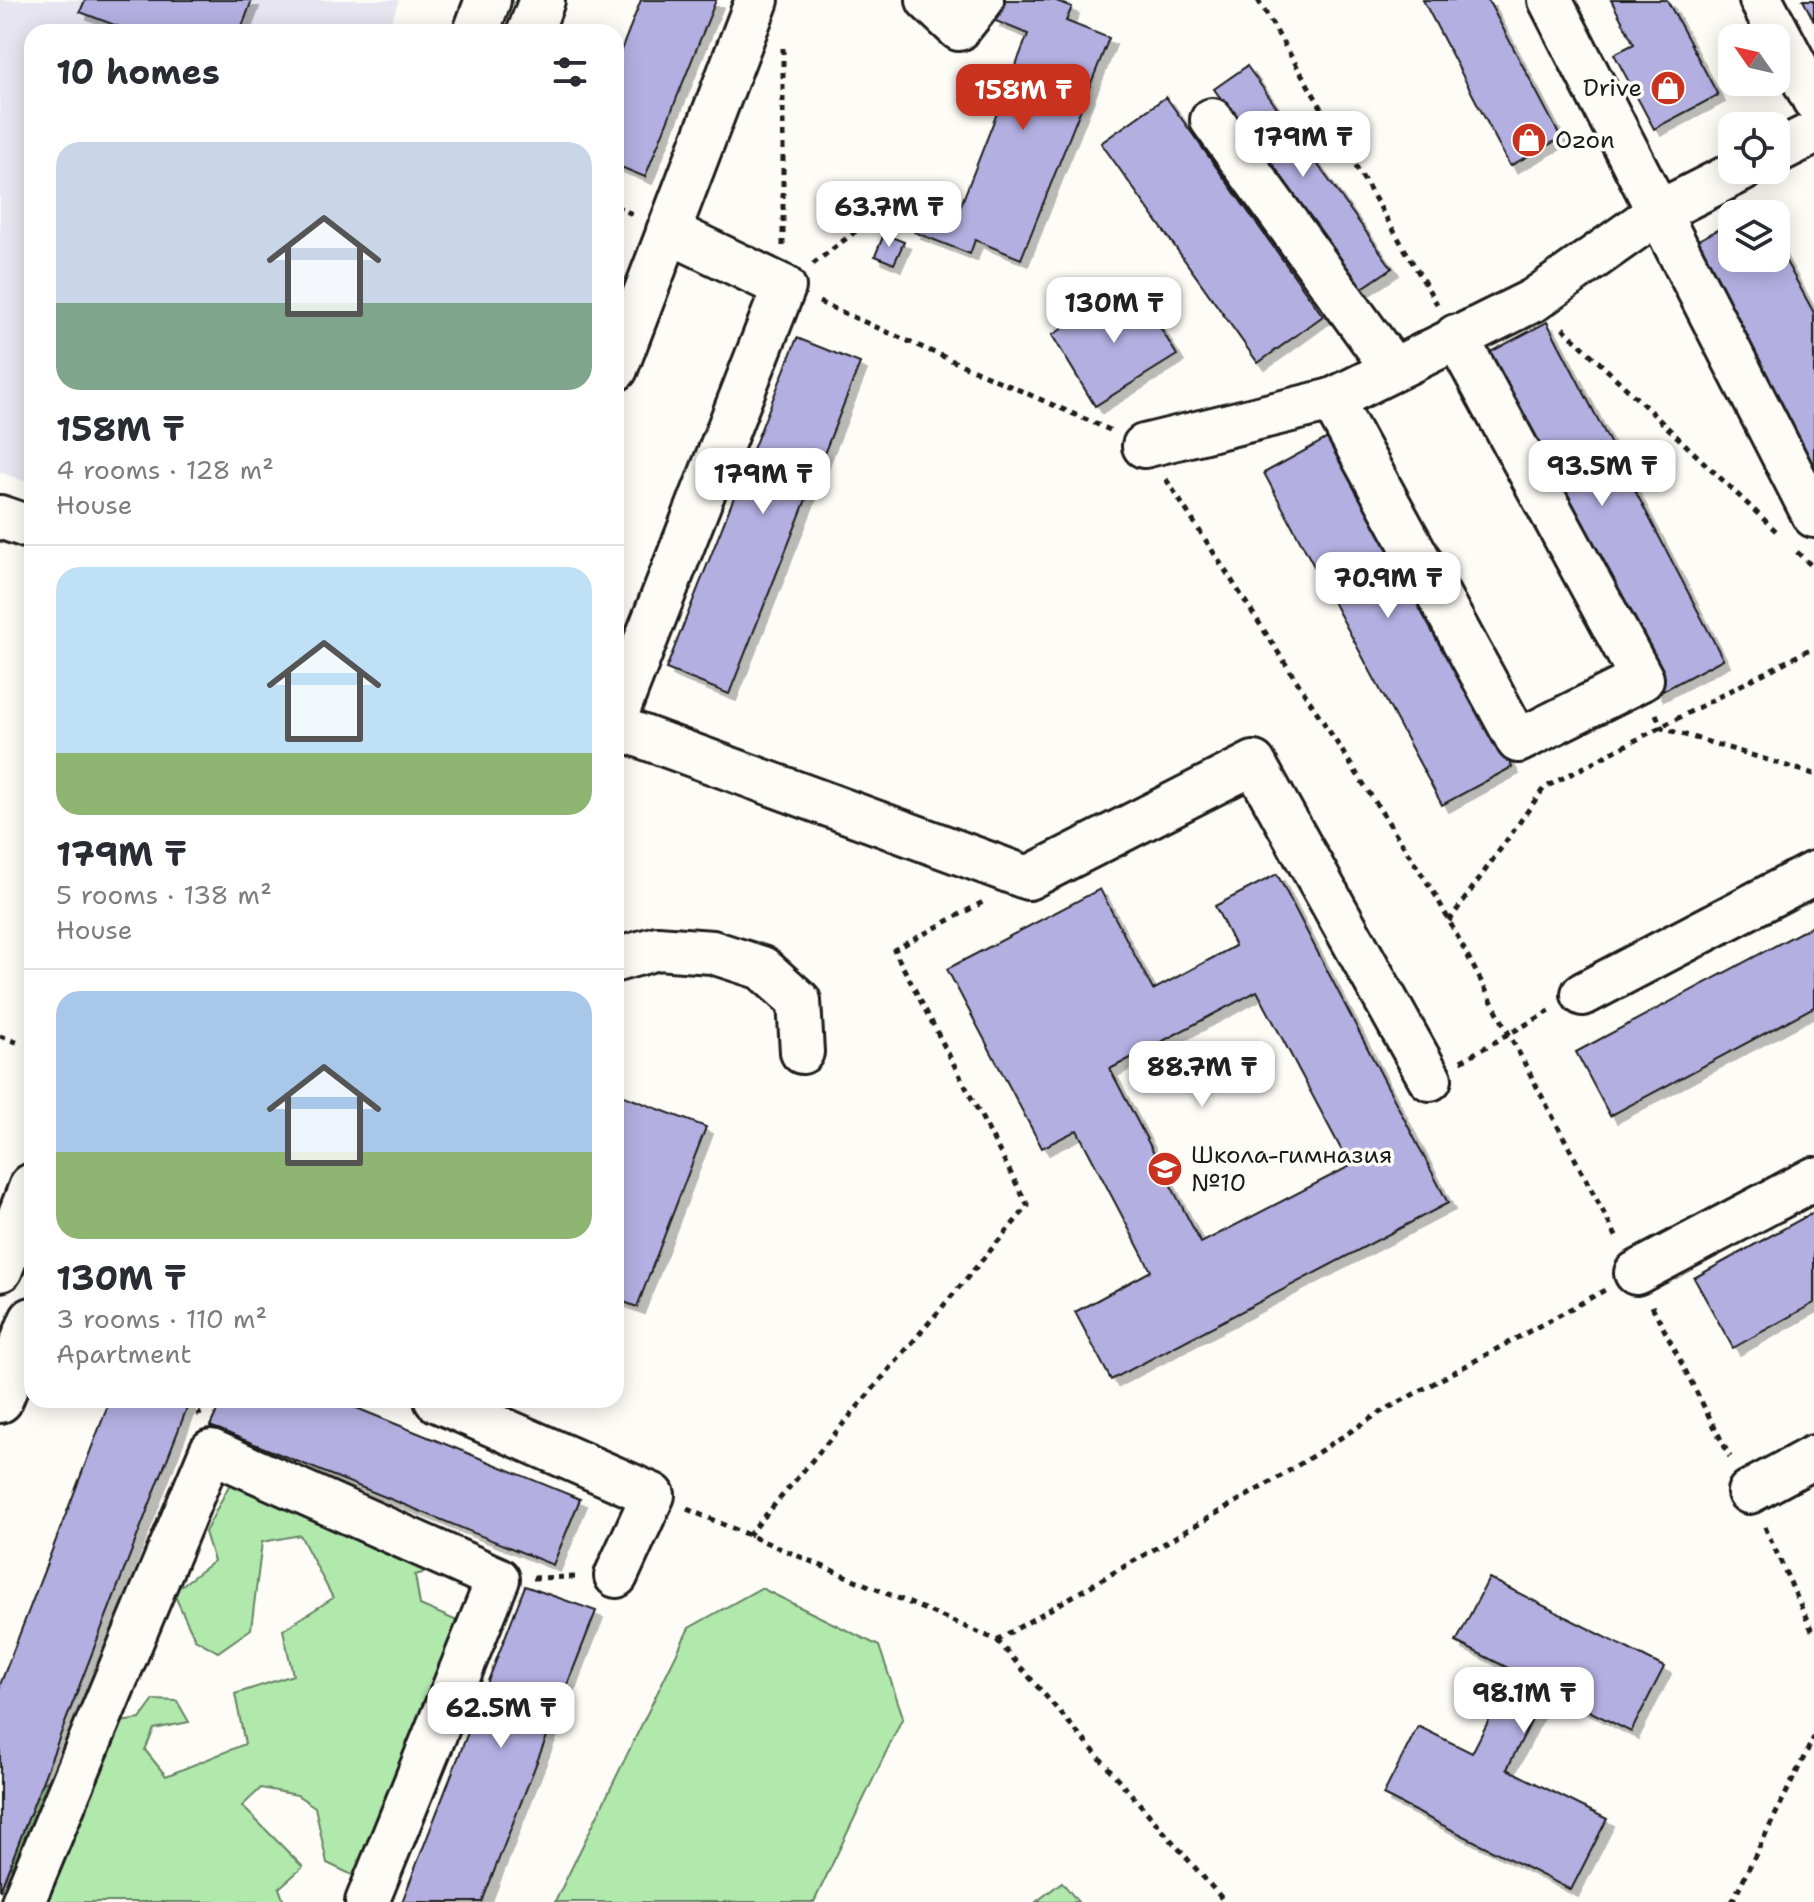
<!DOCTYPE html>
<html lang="en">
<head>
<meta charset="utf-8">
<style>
	body { margin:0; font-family:"Shantell Sans",sans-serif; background:#f2f2f3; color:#2b2b33; height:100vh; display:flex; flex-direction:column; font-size:30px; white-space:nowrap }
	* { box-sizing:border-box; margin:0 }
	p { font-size:26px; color:#7c7c81 }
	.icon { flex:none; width:44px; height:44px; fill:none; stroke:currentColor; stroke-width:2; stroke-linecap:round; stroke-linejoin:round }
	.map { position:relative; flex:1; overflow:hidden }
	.side { position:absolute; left:24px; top:24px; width:600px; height:1384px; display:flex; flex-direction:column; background:#fff; border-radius:24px; box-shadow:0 4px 20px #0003 }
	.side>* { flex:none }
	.needle { width:52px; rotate:304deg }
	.buttons { position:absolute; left:1718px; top:24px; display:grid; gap:16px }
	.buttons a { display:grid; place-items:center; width:72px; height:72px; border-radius:16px; background:#fff; box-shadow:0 4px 20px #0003; font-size:40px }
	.price { position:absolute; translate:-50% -68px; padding:0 18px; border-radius:16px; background:#fff; color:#222; font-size:26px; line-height:52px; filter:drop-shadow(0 2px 4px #0008) }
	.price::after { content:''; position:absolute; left:50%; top:48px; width:24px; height:18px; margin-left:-12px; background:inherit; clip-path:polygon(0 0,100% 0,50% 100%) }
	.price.on { background:#c8321e; color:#fff }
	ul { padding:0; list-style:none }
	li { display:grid; align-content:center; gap:16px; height:424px; padding:0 32px }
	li+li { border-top:2px solid #e1e1e2 }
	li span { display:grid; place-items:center; height:248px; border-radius:24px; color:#555 }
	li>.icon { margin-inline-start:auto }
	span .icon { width:144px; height:144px; fill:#fffc; stroke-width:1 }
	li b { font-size:34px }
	h2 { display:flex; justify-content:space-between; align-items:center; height:96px; padding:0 32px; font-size:34px }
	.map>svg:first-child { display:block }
	.built { fill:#e7e5f0 }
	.green { fill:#b1e9ad; stroke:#668264; stroke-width:2 }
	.building { fill:#b3afe1; stroke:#1c1c1c; stroke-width:2; fill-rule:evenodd; filter:url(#shadow) }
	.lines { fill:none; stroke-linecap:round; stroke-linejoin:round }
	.minor-casing { stroke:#1c1c1c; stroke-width:48 }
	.major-casing { stroke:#1c1c1c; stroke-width:50 }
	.path { stroke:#1c1c1c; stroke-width:5; stroke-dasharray:6 6; stroke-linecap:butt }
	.minor { stroke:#fdfcf7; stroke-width:42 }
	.major { stroke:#fdfcf7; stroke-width:44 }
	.labels { text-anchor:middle; stroke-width:7; stroke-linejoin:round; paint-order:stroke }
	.poi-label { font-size:24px; fill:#1c1c1c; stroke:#fdfcf7; text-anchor:start }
</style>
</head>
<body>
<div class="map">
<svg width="1814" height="1902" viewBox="0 0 1814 1902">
	<defs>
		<filter id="shadow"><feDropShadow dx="7" dy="7" stdDeviation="0" flood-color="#0004"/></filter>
	</defs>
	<rect width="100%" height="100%" fill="#fdfcf7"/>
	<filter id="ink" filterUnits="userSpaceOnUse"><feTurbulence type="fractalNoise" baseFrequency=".0125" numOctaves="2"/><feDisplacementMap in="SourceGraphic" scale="16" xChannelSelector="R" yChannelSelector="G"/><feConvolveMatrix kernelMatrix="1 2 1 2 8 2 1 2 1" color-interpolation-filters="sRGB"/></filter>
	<g filter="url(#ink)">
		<!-- built -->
		<path class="built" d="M0 0H399L387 32H32V484L0 472Z"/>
		<!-- green -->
		<g class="green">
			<path d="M238 1468 464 1562 415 1575 420 1605 471 1627 369 1883 327 1863 315 1807 297 1795 261 1788 242 1806 303 1867 279 1888 284 1902H22L3 1840 22 1789 75 1773 76 1760 58 1762 72 1729 140 1719 154 1700 177 1701 189 1722 154 1729 145 1750 166 1776 245 1744 235 1694 293 1675 283 1630 333 1598 300 1535 262 1542 251 1629 218 1652 195 1639 173 1592 214 1561 205 1532Z"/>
			<path d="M761 1588 879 1646 903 1717 814 1902H555L689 1628Z"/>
			<path d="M1062 1882 1078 1902H1036Z"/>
		</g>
		<!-- building -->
		<g class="building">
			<path d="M85 0H252L240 32H133L80 12Z"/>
			<path d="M641 0H716L645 177 616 165V63Z"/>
			<path d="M1001 0H1054L1072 7 1066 21 1109 38 1021 259 975 240 970 254 914 232 928 198 959 210 1028 34 993 20Z"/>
			<path d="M1423 0H1488L1561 138 1510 166Z"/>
			<path d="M1611 0H1667L1718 95 1654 129 1614 54 1634 44Z"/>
			<path d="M1803 0H1814V21Z"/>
			<path d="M1247 66 1392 268 1358 291 1214 89Z"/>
			<path d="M1166 97 1323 316 1258 363 1101 143Z"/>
			<path d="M1732 222V258H1776V243L1814 313V467L1693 243Z"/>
			<path d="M884 234 904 242 894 264 875 256Z"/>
			<path d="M1134 285 1177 355 1095 406 1052 335Z"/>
			<path d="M1547 322 1723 659 1657 694 1481 357Z"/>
			<path d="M797 338 860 363 729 694 666 669Z"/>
			<path d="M1333 435 1512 767 1442 805 1264 473Z"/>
			<path d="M1277 874 1448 1203 1111 1380 1075 1312 1151 1271 1077 1130 1042 1148 947 969 1100 889 1153 990 1235 946 1215 906ZM1257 991 1350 1166 1201 1243 1110 1069Z"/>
			<path d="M1814 925V1007L1610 1116 1576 1052Z"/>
			<path d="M616 1093 706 1127 637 1307 616 1299Z"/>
			<path d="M1814 1212V1303L1733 1348 1694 1278Z"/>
			<path d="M110 1400H190L0 1891V1685Z"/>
			<path d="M222 1400H337L580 1499 553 1565 210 1426Z"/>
			<path d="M1489 1578 1664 1667 1631 1732 1547 1690 1507 1769 1607 1819 1571 1890 1383 1795 1418 1726 1472 1753 1514 1671 1456 1642Z"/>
			<path d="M525 1586 596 1611 482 1902H402Z"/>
		</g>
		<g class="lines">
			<defs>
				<g id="minor">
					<path d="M928 0 959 29 982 0"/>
					<path d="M1550 0 1814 516"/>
					<path d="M1761 0 1814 100"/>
					<path d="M1212 120 1393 369"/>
					<path d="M1776 152 1814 133"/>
					<path d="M1456 336 1642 679 1518 741 1332 400 1534 300 1657 213 1742 170"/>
					<path d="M616 369 757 0"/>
					<path d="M1144 446 1332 400"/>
					<path d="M0 517 32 528"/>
					<path d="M616 716 784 287 668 231"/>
					<path d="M616 727 1028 878 1254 763 1430 1079"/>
					<path d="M616 960 657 948 712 952 762 968 799 1001 802 1052"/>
					<path d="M1583 994 1814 873"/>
					<path d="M1636 1273 1814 1179"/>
					<path d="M436 1400 653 1495 616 1576"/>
					<path d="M1749 1492 1814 1457"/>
					<path d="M23 1902 211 1451 498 1579 367 1902"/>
				</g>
				<g id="major">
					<path d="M476 32 488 0"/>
					<path d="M530 32 542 0"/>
					<path d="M0 1269 32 1186"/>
					<path d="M0 1400 32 1320"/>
				</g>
			</defs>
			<!-- minor casing -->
			<use href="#minor" class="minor-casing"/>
			<!-- major casing -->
			<use href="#major" class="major-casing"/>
			<!-- path -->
			<g class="path">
				<path d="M1258 0 1437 304"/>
				<path d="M783 48V246"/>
				<path d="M616 206 634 215"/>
				<path d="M813 264 916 185"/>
				<path d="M819 302 1110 430"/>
				<path d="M1563 328 1776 531"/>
				<path d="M1166 479 1436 896 1618 1240"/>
				<path d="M1797 552 1814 568"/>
				<path d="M1656 714 1662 728 1814 774"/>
				<path d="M1449 921 1544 788 1814 647"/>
				<path d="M0 1036 19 1043"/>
				<path d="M1461 1061 1550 1011"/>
				<path d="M1652 1306 1730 1457"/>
				<path d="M195 1400 200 1416"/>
				<path d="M687 1509 997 1640 1281 1476 1381 1412 1605 1290"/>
				<path d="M1765 1527 1814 1635"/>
				<path d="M748 1536 1028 1206 894 950 983 902"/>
				<path d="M533 1578 579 1577"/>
				<path d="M997 1640 1225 1902"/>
				<path d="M1732 1902 1814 1737"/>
			</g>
			<!-- minor -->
			<use href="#minor" class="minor"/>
			<!-- major -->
			<use href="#major" class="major"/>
		</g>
	</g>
	<!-- icons -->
	<defs>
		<symbol id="shop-disc" viewBox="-11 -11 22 22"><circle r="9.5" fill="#c8321e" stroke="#fdfcf7"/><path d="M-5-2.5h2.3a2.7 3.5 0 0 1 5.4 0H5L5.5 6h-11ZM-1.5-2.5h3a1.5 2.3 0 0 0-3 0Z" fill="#fff"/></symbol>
		<symbol id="school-disc" viewBox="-11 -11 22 22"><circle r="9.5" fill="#c8321e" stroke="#fdfcf7"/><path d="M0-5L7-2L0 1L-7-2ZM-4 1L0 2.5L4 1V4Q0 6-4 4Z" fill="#fff"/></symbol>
	</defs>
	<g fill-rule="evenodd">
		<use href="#shop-disc" x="1648" y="68" width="40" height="40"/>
		<use href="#shop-disc" x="1509" y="120" width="40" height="40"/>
		<use href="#school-disc" x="1145" y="1149" width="40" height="40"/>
	</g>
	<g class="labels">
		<!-- poi labels -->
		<g class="poi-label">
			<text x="1642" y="96" text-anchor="end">Drive</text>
			<text x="1555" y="148">Ozon</text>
			<text x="1191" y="1163">Школа-гимназия<tspan x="1191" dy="28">№10</tspan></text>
		</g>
	</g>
</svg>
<div class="buttons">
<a><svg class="needle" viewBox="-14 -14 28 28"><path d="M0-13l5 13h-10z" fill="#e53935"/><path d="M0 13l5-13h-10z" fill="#7c7c81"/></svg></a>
<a><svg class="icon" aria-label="locate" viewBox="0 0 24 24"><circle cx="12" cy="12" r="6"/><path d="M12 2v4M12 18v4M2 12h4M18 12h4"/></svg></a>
<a><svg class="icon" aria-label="layers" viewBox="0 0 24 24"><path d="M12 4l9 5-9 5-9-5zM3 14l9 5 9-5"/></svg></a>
</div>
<b class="price on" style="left:1023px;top:132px">158M ₸</b>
<b class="price" style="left:1303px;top:179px">179M ₸</b>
<b class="price" style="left:889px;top:249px">63.7M ₸</b>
<b class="price" style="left:1114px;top:345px">130M ₸</b>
<b class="price" style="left:1602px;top:508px">93.5M ₸</b>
<b class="price" style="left:763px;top:516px">179M ₸</b>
<b class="price" style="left:1388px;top:620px">70.9M ₸</b>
<b class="price" style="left:1202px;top:1109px">88.7M ₸</b>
<b class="price" style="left:1524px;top:1735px">98.1M ₸</b>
<b class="price" style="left:501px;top:1750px">62.5M ₸</b>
<section class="side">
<h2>10 homes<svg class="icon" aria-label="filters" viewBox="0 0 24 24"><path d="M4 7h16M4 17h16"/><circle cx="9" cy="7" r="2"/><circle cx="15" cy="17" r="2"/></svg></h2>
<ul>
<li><span style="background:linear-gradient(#c9d6e8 65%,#7fa58c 0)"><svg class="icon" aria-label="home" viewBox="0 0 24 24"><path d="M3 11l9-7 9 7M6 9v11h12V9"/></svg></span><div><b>158M ₸</b><p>4 rooms · 128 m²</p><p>House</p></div></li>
<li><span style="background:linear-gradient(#bfe0f5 75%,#8fb573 0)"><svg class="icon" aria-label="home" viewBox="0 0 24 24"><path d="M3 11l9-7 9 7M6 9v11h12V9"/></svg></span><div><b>179M ₸</b><p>5 rooms · 138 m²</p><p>House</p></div></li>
<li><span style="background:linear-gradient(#a9c7e8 65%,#8fb573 0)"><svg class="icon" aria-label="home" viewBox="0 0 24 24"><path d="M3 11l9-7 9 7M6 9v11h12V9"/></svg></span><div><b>130M ₸</b><p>3 rooms · 110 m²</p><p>Apartment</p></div></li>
</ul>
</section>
</div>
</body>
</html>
